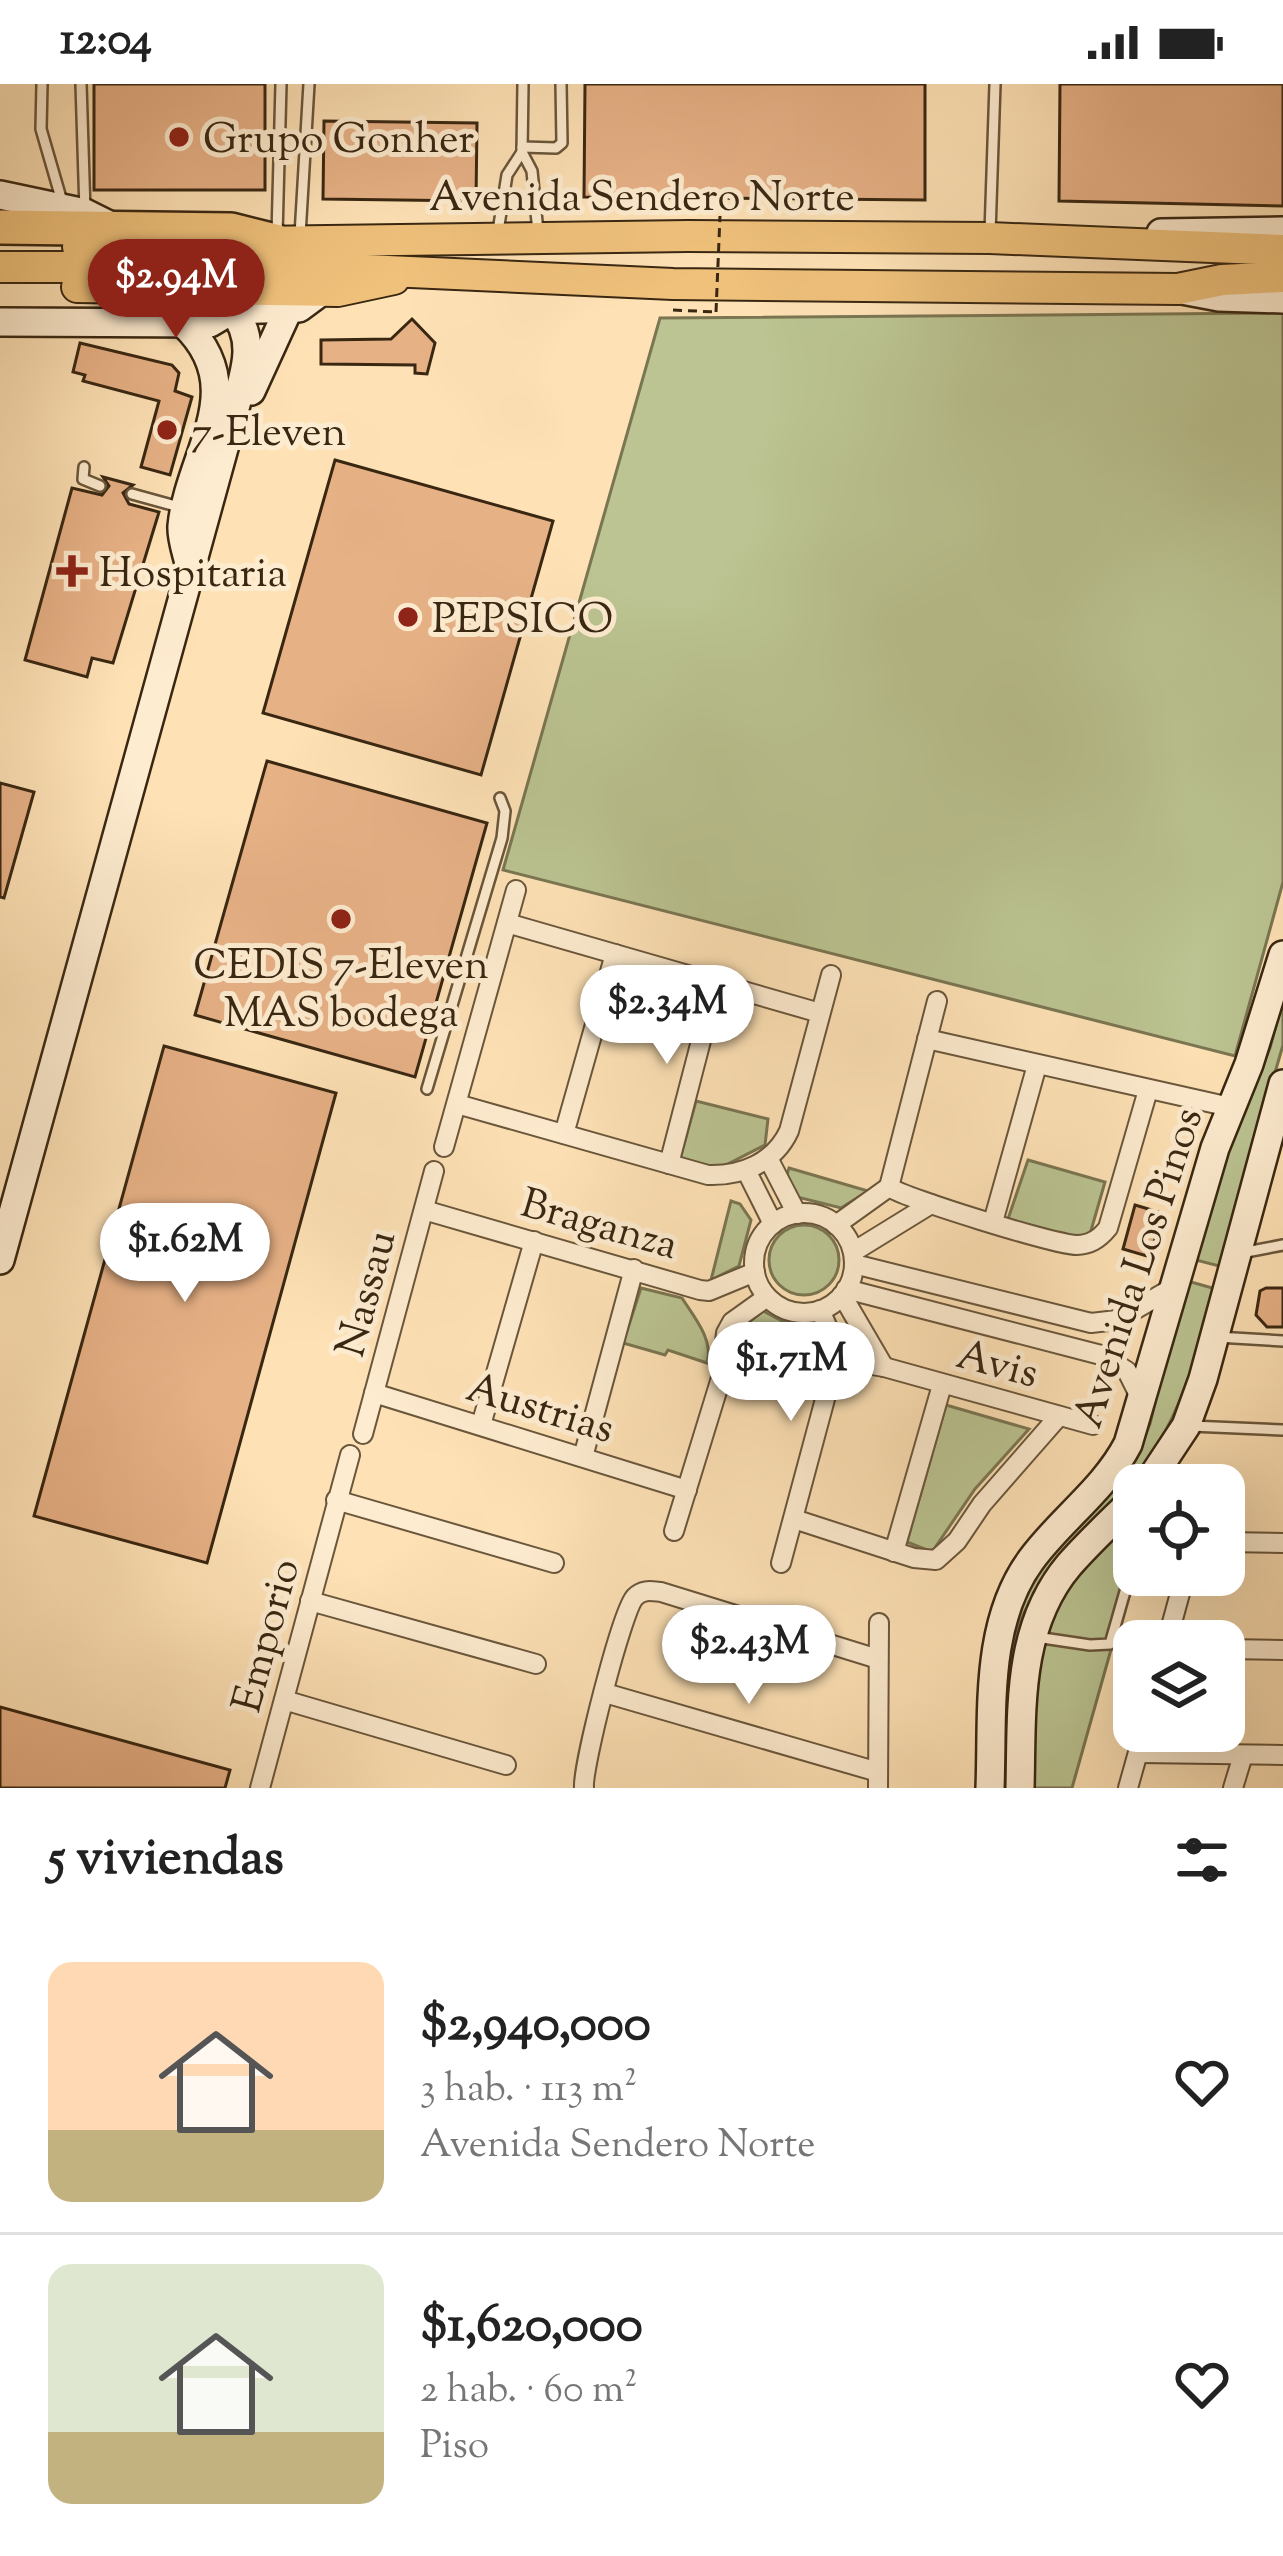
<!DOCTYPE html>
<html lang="es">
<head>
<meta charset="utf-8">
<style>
	body { margin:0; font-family:"Sorts Mill Goudy",serif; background:#f6f6f6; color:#222; height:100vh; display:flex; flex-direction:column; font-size:45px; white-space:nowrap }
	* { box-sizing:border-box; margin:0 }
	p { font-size:39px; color:#767676 }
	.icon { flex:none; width:66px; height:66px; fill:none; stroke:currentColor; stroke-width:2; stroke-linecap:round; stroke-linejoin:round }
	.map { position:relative; height:1704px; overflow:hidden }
	.sheet { display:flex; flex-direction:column; background:#fff; flex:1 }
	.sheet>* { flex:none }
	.fabs { position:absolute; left:1113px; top:1380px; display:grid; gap:24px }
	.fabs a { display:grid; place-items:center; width:132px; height:132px; border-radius:24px; background:#fff; box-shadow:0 12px 48px #0002; font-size:60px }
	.price { position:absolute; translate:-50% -102px; padding:0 27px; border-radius:42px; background:#fff; color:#222; font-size:39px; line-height:78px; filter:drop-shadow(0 3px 6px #0008) }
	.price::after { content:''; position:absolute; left:50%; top:72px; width:36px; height:27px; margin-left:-18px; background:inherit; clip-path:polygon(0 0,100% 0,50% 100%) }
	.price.selected { background:#8f2418; color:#fff }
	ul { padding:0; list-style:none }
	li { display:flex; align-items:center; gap:36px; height:300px; padding:0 48px }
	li+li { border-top:3px solid #e0e0e0 }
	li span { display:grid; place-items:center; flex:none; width:336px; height:240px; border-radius:24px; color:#555 }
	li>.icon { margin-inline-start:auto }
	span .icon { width:144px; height:144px; fill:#fffc; stroke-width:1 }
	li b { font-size:51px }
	h2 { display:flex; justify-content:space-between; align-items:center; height:144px; padding:0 48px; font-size:51px }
	.status { display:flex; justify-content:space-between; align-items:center; height:84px; padding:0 60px; background:#fff; direction:ltr }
	.status svg { height:33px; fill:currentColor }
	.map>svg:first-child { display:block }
	.green { fill:#bbc492; stroke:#7a7652; stroke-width:3 }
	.building { fill:#e7b186; stroke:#392712; stroke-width:3 }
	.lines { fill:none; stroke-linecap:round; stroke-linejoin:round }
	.lane-casing { stroke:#6a563b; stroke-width:14 }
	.street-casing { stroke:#6a563b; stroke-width:22 }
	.secondary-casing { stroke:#392712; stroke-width:32 }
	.primary-casing { stroke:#392712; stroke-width:34 }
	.highway-casing { stroke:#392712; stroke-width:38 }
	.path { stroke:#392712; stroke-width:3; stroke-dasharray:9 6; stroke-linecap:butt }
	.lane { stroke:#feecd0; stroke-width:9 }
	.street { stroke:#feecd0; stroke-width:18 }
	.secondary { stroke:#feecd0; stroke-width:27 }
	.primary { stroke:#efc17b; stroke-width:30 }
	.highway { stroke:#efc17b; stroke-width:33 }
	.path-bridge { stroke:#392712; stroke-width:3; stroke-dasharray:9 6; stroke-linecap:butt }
	.poi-dot { fill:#8f2418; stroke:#feecd0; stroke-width:4.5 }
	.labels { text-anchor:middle; stroke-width:10; stroke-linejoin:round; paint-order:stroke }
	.poi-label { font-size:42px; fill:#392712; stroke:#feecd0; text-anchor:start }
	.street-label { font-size:42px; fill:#392712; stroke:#feecd0 }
</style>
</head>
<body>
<div class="status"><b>12:04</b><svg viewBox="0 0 49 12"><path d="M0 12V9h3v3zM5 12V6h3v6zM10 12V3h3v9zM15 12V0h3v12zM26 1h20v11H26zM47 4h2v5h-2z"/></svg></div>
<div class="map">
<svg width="1283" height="1704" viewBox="0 0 1283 1704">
	<rect width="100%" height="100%" fill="#fee2b6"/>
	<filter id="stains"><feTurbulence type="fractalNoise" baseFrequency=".00167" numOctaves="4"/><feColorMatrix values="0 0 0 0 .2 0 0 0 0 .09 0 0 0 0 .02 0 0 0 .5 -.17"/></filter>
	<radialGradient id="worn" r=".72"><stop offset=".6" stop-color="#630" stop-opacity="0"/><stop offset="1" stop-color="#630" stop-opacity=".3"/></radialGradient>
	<!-- green -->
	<g class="green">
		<path d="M1283 229V798L1235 972 503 786 660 234Z"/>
		<path d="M1283 915V961L1219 1182 1192 1175 1215 1093 1270 964Z"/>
		<path d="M696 1017 768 1035 765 1061 716 1086 680 1075Z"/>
		<path d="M1028 1076 1105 1098 1088 1157 1008 1135Z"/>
		<path d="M789 1084 868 1107 841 1124 797 1113 786 1094Z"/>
		<path d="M731 1117 740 1120 751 1136 739 1182 711 1196Z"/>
		<circle cx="804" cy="1176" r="35"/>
		<path d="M1184 1196 1216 1205C1198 1267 1182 1329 1144 1382 1107 1435 1049 1471 1023 1531 1001 1583 1009 1649 1008 1704H996L1003 1556 1036 1485 1139 1366 1150 1340Z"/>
		<path d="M641 1204 682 1214C694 1233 714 1256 707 1279L668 1266 665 1271 623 1259Z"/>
		<path d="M763 1227 786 1239 812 1242 820 1271 737 1247Z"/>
		<path d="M946 1321 1029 1345 975 1405 932 1468 907 1458Z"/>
		<path d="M1134 1427V1484L1072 1704H1030L1031 1603 1055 1520Z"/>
	</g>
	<!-- building -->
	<g class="building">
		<rect x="94" y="0" width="171" height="106"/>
		<path d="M585 0H925V116L584 113Z"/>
		<path d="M1060 0H1283V122L1059 117Z"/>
		<path d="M324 37 477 39 476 117 323 115Z"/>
		<path d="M412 235 435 259 427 290 415 289V281L321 280V256L391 255Z"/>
		<path d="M80 259 172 281 179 289 175 307 192 313 170 391 141 383 159 317 83 297 85 291 73 288Z"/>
		<path d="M335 376 553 437 481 691 263 629Z"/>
		<path d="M103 393 133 401 123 409 129 420 159 428 113 579 92 574 87 593 25 576 72 404 102 411 109 402Z"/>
		<path d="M267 677 487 739 415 993 195 931Z"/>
		<path d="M0 699 34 708 4 814 0 813Z"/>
		<path d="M164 962 336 1009 207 1479 34 1432Z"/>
		<path d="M1135 1121 1162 1129 1150 1173 1123 1165Z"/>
		<path d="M1266 1204H1283V1243H1267L1256 1231 1260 1207Z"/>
		<path d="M0 1623 230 1686 225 1704H0Z"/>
	</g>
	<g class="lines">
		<defs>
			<g id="lane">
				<path d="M42 0 41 45 63 121"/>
				<path d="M81 0 85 127"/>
				<path d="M523 0 522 68 532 87 538 148"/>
				<path d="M522 63 556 64 562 59 561 0"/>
				<path d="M498 147 507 91 522 68"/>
				<path d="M990 149 995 0"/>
				<path d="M277 151 281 0"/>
				<path d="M300 151 309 0"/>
				<path d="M84 383 83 395 100 402"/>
				<path d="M132 410 183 424"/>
				<path d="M427 1005 502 754 505 727 500 714"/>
				<path d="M1241 1169 1283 1161"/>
				<path d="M1217 1253 1283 1257"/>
				<path d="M1191 1342 1283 1346"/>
				<path d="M1036 1553 1090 1561 1110 1560 1134 1476"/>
			</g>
			<g id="street">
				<path d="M507 839 820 929"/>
				<path d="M927 955 1230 1023"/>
				<path d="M457 1020 708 1091C742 1092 774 1079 789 1047L831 891"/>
				<path d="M564 1050 615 870"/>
				<path d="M444 1063 516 806"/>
				<path d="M768 1074 797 1130"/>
				<path d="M669 1080 716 899"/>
				<path d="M746 1086 773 1140"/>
				<path d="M889 1103C904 1114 1056 1161 1077 1161 1091 1161 1100 1154 1108 1144L1148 1006"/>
				<path d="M889 1103 937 917"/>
				<path d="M424 1126 700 1206 709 1207 755 1188"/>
				<circle cx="804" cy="1179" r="50"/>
				<path d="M993 1138 1037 981"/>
				<path d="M836 1141 889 1103"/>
				<path d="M853 1168 931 1120"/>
				<path d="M854 1180 1091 1239 1117 1236 1174 1203"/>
				<path d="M846 1205 1101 1271 1127 1287 1141 1315"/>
				<path d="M842 1211 884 1283"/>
				<path d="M820 1226 842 1276"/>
				<path d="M842 1276 884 1283 1093 1341"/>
				<path d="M374 1309 687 1406"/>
				<path d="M481 1341 534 1157"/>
				<path d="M363 1350 434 1087"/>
				<path d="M583 1373 634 1185"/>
				<path d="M336 1416 554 1479"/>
				<path d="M794 1435 914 1474 936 1476 957 1457 982 1420 1059 1332"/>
				<path d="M674 1447 721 1294 726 1249 732 1238 767 1213"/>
				<path d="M1224 1458 1283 1459"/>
				<path d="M894 1468 942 1301"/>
				<path d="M781 1479 832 1289 842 1276"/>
				<path d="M310 1517 536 1580"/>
				<path d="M1167 1557 1185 1491"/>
				<path d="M1224 1565 1283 1566"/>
				<path d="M605 1609 878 1688"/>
				<path d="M284 1616 506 1681"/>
				<path d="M1139 1669 1283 1671"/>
				<path d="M260 1704 350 1371"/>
				<path d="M584 1704C582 1684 622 1526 635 1513 643 1505 651 1507 661 1508L878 1575"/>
				<path d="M878 1704 879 1539"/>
				<path d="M1128 1704 1144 1647"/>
				<path d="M1233 1704 1243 1671"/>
			</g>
			<g id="secondary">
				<path d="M0 111 85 129 111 142"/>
				<path d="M1161 149 1283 147"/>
				<path d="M1182 206 1219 213 1283 215"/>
				<path d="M220 226 299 224 322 207"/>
				<path d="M0 238 210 239 232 226C259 257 243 292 234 328L0 1176"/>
				<path d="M184 240C252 305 189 369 182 442 181 453 186 467 189 479"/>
				<path d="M251 307 289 224"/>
				<path d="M1147 1401 1186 1342 1203 1295 1283 1000"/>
				<path d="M990 1704C993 1629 984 1540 1031 1476 1061 1435 1104 1406 1128 1360L1215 1064 1249 980 1283 871"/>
				<path d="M1020 1704C1022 1627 1016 1544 1069 1481 1089 1458 1112 1437 1134 1415"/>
			</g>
			<g id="primary">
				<path d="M252 158 688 152 990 154 1283 166"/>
				<path d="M78 163 186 160"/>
				<path d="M0 183H300L673 200 1178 205 1222 196 1283 193"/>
				<path d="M77 203 338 207 394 195"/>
			</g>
			<path id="highway" d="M0 143 231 146 275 157"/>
		</defs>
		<!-- lane casing -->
		<use href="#lane" class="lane-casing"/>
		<!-- street casing -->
		<use href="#street" class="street-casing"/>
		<!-- secondary casing -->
		<use href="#secondary" class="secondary-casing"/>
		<!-- primary casing -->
		<use href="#primary" class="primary-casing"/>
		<!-- highway casing -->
		<use href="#highway" class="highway-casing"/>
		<!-- path -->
		<path class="path" d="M673 226 716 228"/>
		<!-- lane -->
		<use href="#lane" class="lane"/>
		<!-- street -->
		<use href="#street" class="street"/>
		<!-- secondary -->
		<use href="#secondary" class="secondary"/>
		<!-- primary -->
		<use href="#primary" class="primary"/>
		<!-- highway -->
		<use href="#highway" class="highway"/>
		<!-- path-bridge -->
		<path class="path-bridge" d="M716 228 720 132"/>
	</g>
	<!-- markers -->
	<g class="poi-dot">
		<circle cx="179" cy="53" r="12"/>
		<circle cx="167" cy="346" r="12"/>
		<path d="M66 469h12v12h12v12h-12v12h-12v-12h-12v-12h12z"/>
		<circle cx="408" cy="533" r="12"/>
		<circle cx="341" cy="835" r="12"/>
	</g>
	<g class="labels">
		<!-- poi labels -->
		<g class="poi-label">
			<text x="203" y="68">Grupo Gonher</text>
			<text x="191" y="361">7-Eleven</text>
			<text x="99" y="502">Hospitaria</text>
			<text x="432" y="548">PEPSICO</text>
			<text x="341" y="894" text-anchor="middle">CEDIS 7-Eleven<tspan x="341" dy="48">MAS bodega</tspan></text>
		</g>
		<!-- street labels -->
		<g class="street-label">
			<text x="642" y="126">Avenida Sendero Norte</text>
			<text transform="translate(600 1138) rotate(16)" y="15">Braganza</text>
			<text transform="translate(1136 1183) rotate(-72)" y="15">Avenida Los Pinos</text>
			<text transform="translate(364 1209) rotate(-75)" y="15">Nassau</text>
			<text transform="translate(998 1278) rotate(15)" y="15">Avis</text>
			<text transform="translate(541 1322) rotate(17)" y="15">Austrias</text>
			<text transform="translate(264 1551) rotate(-75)" y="15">Emporio</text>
		</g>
	</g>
	<rect width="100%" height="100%" filter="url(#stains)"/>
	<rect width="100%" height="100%" fill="url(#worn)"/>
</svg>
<div class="fabs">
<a><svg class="icon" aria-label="locate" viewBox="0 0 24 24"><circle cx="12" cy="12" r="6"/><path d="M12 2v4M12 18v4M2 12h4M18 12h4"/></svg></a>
<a><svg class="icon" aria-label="layers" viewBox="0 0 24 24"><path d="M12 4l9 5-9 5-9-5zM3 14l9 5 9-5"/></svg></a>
</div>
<b class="price selected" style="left:176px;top:257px">$2.94M</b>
<b class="price" style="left:667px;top:983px">$2.34M</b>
<b class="price" style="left:185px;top:1221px">$1.62M</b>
<b class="price" style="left:791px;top:1340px">$1.71M</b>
<b class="price" style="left:749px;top:1623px">$2.43M</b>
</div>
<section class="sheet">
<h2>5 viviendas<svg class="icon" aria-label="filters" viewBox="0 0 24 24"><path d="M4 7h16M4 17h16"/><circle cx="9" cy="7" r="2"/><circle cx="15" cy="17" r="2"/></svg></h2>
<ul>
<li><span style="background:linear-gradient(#ffd9b3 70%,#c2b280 0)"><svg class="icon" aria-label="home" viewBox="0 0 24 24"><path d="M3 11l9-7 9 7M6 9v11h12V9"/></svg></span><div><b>$2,940,000</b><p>3 hab. · 113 m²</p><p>Avenida Sendero Norte</p></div><svg class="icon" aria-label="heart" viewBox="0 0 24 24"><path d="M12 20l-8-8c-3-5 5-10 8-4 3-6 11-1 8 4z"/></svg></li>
<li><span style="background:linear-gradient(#dfe7d0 70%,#c2b280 0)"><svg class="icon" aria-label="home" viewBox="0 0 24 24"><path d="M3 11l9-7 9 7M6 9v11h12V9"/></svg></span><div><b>$1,620,000</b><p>2 hab. · 60 m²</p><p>Piso</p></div><svg class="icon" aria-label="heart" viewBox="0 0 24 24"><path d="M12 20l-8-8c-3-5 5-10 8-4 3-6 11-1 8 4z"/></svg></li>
</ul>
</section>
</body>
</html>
